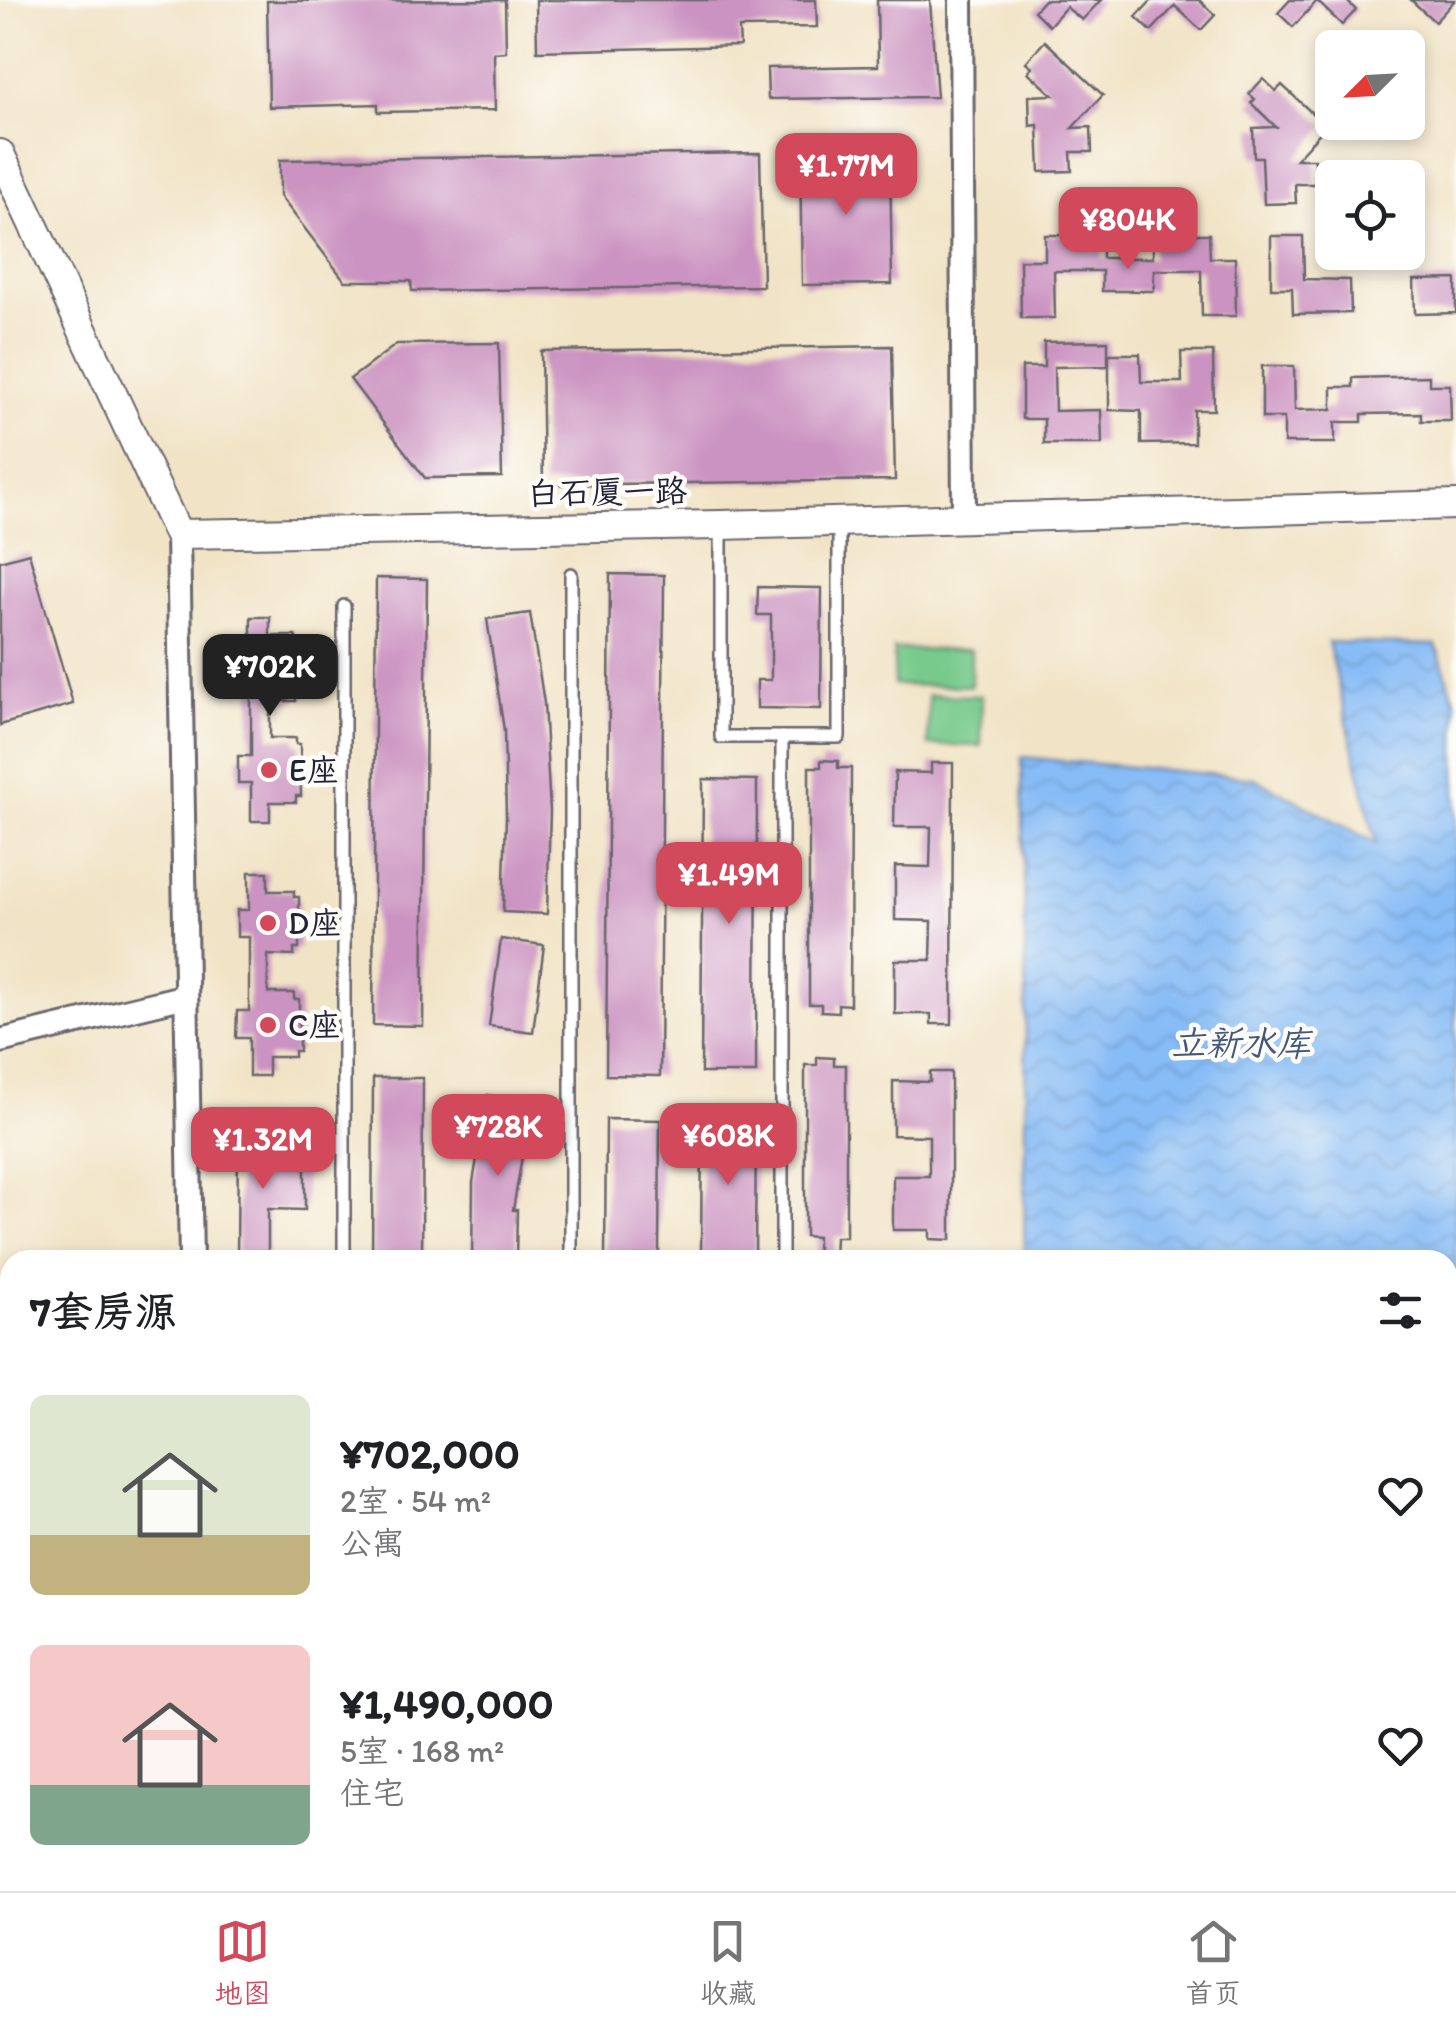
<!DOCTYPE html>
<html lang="zh">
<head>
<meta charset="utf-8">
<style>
	body { margin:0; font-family:Itim,"LXGW WenKai TC",sans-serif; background:#f6f6f6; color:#202124; height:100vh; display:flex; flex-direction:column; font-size:38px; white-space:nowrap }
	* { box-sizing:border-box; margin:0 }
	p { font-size:32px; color:#757577 }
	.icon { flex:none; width:55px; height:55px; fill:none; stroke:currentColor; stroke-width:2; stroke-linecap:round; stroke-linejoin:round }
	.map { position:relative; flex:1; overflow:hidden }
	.panel { position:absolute; left:0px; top:1250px; width:1458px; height:642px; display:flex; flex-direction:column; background:#fff; border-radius:30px 30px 0 0; box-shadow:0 5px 15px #0003 }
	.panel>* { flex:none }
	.needle { width:65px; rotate:246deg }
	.tools { position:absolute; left:1315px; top:30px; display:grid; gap:20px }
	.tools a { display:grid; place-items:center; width:110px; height:110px; border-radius:15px; background:#fff; box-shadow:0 5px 15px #0003; font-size:50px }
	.price { position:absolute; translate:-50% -85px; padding:0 22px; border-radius:20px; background:#d1495b; color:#fff; font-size:32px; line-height:65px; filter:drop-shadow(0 2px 5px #0008) }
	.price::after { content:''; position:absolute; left:50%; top:60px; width:30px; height:22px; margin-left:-15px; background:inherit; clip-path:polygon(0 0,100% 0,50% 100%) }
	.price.on { background:#222; color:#fff }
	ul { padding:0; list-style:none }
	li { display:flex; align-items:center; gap:30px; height:250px; padding:0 30px }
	li span { display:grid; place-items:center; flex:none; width:280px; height:200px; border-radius:15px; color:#555 }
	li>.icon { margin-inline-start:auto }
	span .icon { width:120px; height:120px; fill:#fffc; stroke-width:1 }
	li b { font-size:42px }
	h2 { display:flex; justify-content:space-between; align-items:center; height:120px; padding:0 30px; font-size:42px }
	.dock { display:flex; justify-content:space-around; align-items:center; height:140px; border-top:2px solid #e0e0e0; background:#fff; font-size:28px; color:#757577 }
	.dock a { display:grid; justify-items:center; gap:5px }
	.dock .on { color:#d1495b }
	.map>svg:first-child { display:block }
	.garden { fill:#77ca8c; stroke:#4c7664; stroke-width:2.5 }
	.water { fill:url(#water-waves); stroke:#546f98; stroke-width:2.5 }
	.building { fill:#cb93c1 }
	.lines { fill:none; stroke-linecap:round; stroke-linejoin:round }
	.service-casing { stroke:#6a666c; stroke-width:16 }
	.minor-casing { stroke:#6a666c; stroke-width:28 }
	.tertiary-casing { stroke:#6a666c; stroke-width:32 }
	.service { stroke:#fff; stroke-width:11 }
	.minor { stroke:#fff; stroke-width:22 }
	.tertiary { stroke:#fff; stroke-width:28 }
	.poi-dot { fill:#d1495b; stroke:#fdfcf7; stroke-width:4 }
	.labels { text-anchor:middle; stroke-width:9; stroke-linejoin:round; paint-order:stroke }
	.street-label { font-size:32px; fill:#22223b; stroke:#fdfcf7 }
	.poi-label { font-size:32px; fill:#22223b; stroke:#fdfcf7; text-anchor:start }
	.water-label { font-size:35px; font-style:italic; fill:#45587c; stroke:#fdfcf7 }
</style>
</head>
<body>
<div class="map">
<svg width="1456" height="1891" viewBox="0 0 1456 1891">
	<defs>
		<pattern id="water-waves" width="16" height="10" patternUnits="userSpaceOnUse" patternTransform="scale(2.5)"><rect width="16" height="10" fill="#87bcf6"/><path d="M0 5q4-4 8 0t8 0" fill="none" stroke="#74a1d4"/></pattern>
	</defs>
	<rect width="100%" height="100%" fill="#fdfcf7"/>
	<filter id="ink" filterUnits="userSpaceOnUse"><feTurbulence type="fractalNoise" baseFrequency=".01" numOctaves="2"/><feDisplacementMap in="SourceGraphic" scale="20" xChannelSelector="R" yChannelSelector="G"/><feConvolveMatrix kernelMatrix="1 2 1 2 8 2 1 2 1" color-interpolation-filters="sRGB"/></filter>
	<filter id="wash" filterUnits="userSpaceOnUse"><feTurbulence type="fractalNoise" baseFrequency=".0048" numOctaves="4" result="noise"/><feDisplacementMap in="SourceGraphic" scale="40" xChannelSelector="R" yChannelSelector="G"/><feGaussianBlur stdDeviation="2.25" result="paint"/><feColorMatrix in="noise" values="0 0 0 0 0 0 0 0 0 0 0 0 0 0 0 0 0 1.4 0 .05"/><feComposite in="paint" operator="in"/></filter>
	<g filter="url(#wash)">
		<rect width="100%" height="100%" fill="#f1e3c6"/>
		<!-- garden -->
		<g class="garden">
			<path d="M894 649 971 650V686L894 685Z"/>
			<path d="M928 695 982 696 981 746 928 745Z"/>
		</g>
		<!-- water -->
		<path class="water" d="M1328 642 1436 645 1456 703V1891H0V1691H10V1882H1448V1260H1024L1026 988 1022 757 1254 778 1376 843Z"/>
		<g id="blocks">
			<!-- building -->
			<g class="building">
				<path d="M505 0 506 52 494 53 495 110 378 112V104L269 107 267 1Z"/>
				<path d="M536 0H816L817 27 739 28 740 46 537 51Z"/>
				<path d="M877 0H930L937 97 768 99 767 68 878 66Z"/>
				<path d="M1044 0H1101L1082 20 1066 7 1049 26 1034 11Z"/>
				<path d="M1152 0H1199L1215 15 1201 30 1175 6 1151 31 1136 17Z"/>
				<path d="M1290 0H1346L1356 10 1342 25 1317 1 1293 27 1278 13Z"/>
				<path d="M1411 0H1455L1435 22Z"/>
				<path d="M1045 41 1103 95 1072 128 1091 127 1092 152H1071L1072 171 1040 172 1038 125 1030 126 1029 96 1053 95 1028 72 1032 67 1026 62Z"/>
				<path d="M1263 79 1276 91 1282 85 1326 126 1296 159H1315V184H1295L1296 203 1264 204 1262 157H1254L1253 128 1276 127 1251 103 1255 99 1249 94Z"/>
				<path d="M890 151 892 284 802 285 800 152Z"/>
				<path d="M760 153 763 286 412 291 411 281H345L280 196V160Z"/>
				<path d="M1179 234H1209L1210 258H1235L1236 316H1202L1201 270H1154V291H1102V271H1054L1055 318H1021L1020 260H1045V235H1075V242H1102V258H1153V241H1179Z"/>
				<path d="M1271 236H1303L1304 279 1350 280 1351 313 1293 314 1292 288H1271Z"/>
				<path d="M1456 279V313L1415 314 1414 280Z"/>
				<path d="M1108 341V366L1054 367 1055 411 1101 410 1102 444H1044V419H1022V367H1044V342Z"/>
				<path d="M499 343 502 477 425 478 350 379 397 344Z"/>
				<path d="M892 346 895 480 543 485 541 351Z"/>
				<path d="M1181 352H1213L1214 410H1194V443L1141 444V411L1109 410V354H1140L1141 382H1182Z"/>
				<path d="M1262 366H1294L1295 410 1332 409V387H1353V378L1429 376V385H1450L1451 421H1421V413L1362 414V422H1335V443H1284V418H1262Z"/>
				<path d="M29 553 73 704 0 725V561Z"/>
				<path d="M610 574 664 575 660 1076 606 1075Z"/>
				<path d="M376 578 427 579 423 1026 373 1025Z"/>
				<path d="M758 587 822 588 821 709 757 708V680H771V615H757Z"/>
				<path d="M530 613 544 703 550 811 547 914 503 912 506 817 504 730 487 619Z"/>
				<path d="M251 617H270V636H296V642H301V694H296V701H270V738H296V744H300L301 796H296V802H270V821H251V783H238V756H251V682H238V655H251Z"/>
				<path d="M821 760 838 761V768H851L850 1005 838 1004V1012L821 1011V1004H809V767H821Z"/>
				<path d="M931 763H953L952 1024H931V1014H895V960H931L932 921 895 920V866L930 867 931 827H894L895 772 931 773Z"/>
				<path d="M703 779 757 780 756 1073H701Z"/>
				<path d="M249 872H268V891H294V897H299V949H294V956L268 955V993H294V999H299V1051H294V1057H268V1076H249V1038H236L237 1011H249V937H237V910H249Z"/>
				<path d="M501 939 544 945 533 1032 489 1026Z"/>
				<path d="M817 1057 834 1058V1065H846V1237H835L834 1260H817V1237L805 1236V1065H817Z"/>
				<path d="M930 1072H951V1240L930 1239V1230H893V1176H929V1136L893 1135V1081L930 1082Z"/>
				<path d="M373 1078H423L422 1260H372Z"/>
				<path d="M488 1095 531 1103 513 1210H517L516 1260H472L473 1182Z"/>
				<path d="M702 1116 756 1117 755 1260H701Z"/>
				<path d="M606 1119 660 1120 659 1260H605Z"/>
				<path d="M238 1128 267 1129 268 1160H305V1210L268 1209V1260H237Z"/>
			</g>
		</g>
	</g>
	<g filter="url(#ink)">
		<use href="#blocks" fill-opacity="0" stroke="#6a666c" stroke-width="2.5"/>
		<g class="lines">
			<defs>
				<g id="service">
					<path d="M721 525V737H839V522"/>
					<path d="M344 606V1260"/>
					<path d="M782 737V1260"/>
					<path d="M571 1260V574"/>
				</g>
				<g id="minor">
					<path d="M961 0 964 519"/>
					<path d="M178 534 191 1260"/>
					<path d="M0 1041 186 996"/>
				</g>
				<path id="tertiary" d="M0 154 178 534 721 525 1456 505"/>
			</defs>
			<!-- service casing -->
			<use href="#service" class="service-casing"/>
			<!-- minor casing -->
			<use href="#minor" class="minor-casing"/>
			<!-- tertiary casing -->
			<use href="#tertiary" class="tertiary-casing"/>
			<!-- service -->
			<use href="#service" class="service"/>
			<!-- minor -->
			<use href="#minor" class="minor"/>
			<!-- tertiary -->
			<use href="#tertiary" class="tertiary"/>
		</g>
	</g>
	<!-- markers -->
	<g class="poi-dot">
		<circle cx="269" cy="770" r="10"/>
		<circle cx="268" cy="923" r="10"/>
		<circle cx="268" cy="1025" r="10"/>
	</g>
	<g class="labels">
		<!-- street labels -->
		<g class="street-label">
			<text transform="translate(607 492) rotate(-1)" y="11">白石厦一路</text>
		</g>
		<!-- poi labels -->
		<g class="poi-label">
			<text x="289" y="781">E座</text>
			<text x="288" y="934">D座</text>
			<text x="288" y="1036">C座</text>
		</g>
		<!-- water labels -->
		<g class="water-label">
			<text x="1241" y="1055">立新水库</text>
		</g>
	</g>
</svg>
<div class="tools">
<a><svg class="needle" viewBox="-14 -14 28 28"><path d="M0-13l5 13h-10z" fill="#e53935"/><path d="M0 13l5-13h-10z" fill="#757577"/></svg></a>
<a><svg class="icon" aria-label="locate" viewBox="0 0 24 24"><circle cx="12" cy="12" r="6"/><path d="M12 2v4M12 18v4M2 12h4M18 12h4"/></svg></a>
</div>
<b class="price" style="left:846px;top:218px">¥1.77M</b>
<b class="price" style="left:1128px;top:272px">¥804K</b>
<b class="price on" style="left:270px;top:719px">¥702K</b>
<b class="price" style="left:729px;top:927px">¥1.49M</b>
<b class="price" style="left:498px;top:1179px">¥728K</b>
<b class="price" style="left:728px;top:1188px">¥608K</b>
<b class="price" style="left:263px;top:1192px">¥1.32M</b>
<section class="panel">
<h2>7套房源<svg class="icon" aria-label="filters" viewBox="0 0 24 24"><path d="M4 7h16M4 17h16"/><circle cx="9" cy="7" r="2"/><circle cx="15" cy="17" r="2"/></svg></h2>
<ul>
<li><span style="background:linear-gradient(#dfe7d0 70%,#c2b280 0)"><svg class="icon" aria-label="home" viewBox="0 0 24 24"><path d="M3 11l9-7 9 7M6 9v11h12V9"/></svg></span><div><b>¥702,000</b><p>2室 · 54 m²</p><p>公寓</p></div><svg class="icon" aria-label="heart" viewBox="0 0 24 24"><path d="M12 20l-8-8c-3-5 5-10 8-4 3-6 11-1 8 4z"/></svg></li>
<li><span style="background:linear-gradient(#f6c9c9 70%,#7fa58c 0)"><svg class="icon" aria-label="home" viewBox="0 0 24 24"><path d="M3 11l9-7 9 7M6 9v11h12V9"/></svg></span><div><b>¥1,490,000</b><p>5室 · 168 m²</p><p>住宅</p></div><svg class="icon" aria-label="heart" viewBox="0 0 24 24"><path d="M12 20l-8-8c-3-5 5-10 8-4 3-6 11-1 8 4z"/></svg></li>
</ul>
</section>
</div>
<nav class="dock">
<a class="on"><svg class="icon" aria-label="map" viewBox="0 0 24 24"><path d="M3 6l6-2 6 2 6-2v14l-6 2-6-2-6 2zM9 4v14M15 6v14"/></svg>地图</a>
<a><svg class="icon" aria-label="saved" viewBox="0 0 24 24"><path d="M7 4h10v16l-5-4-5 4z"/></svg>收藏</a>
<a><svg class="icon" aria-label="home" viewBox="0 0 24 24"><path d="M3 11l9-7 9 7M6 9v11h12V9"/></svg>首页</a>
</nav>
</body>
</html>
